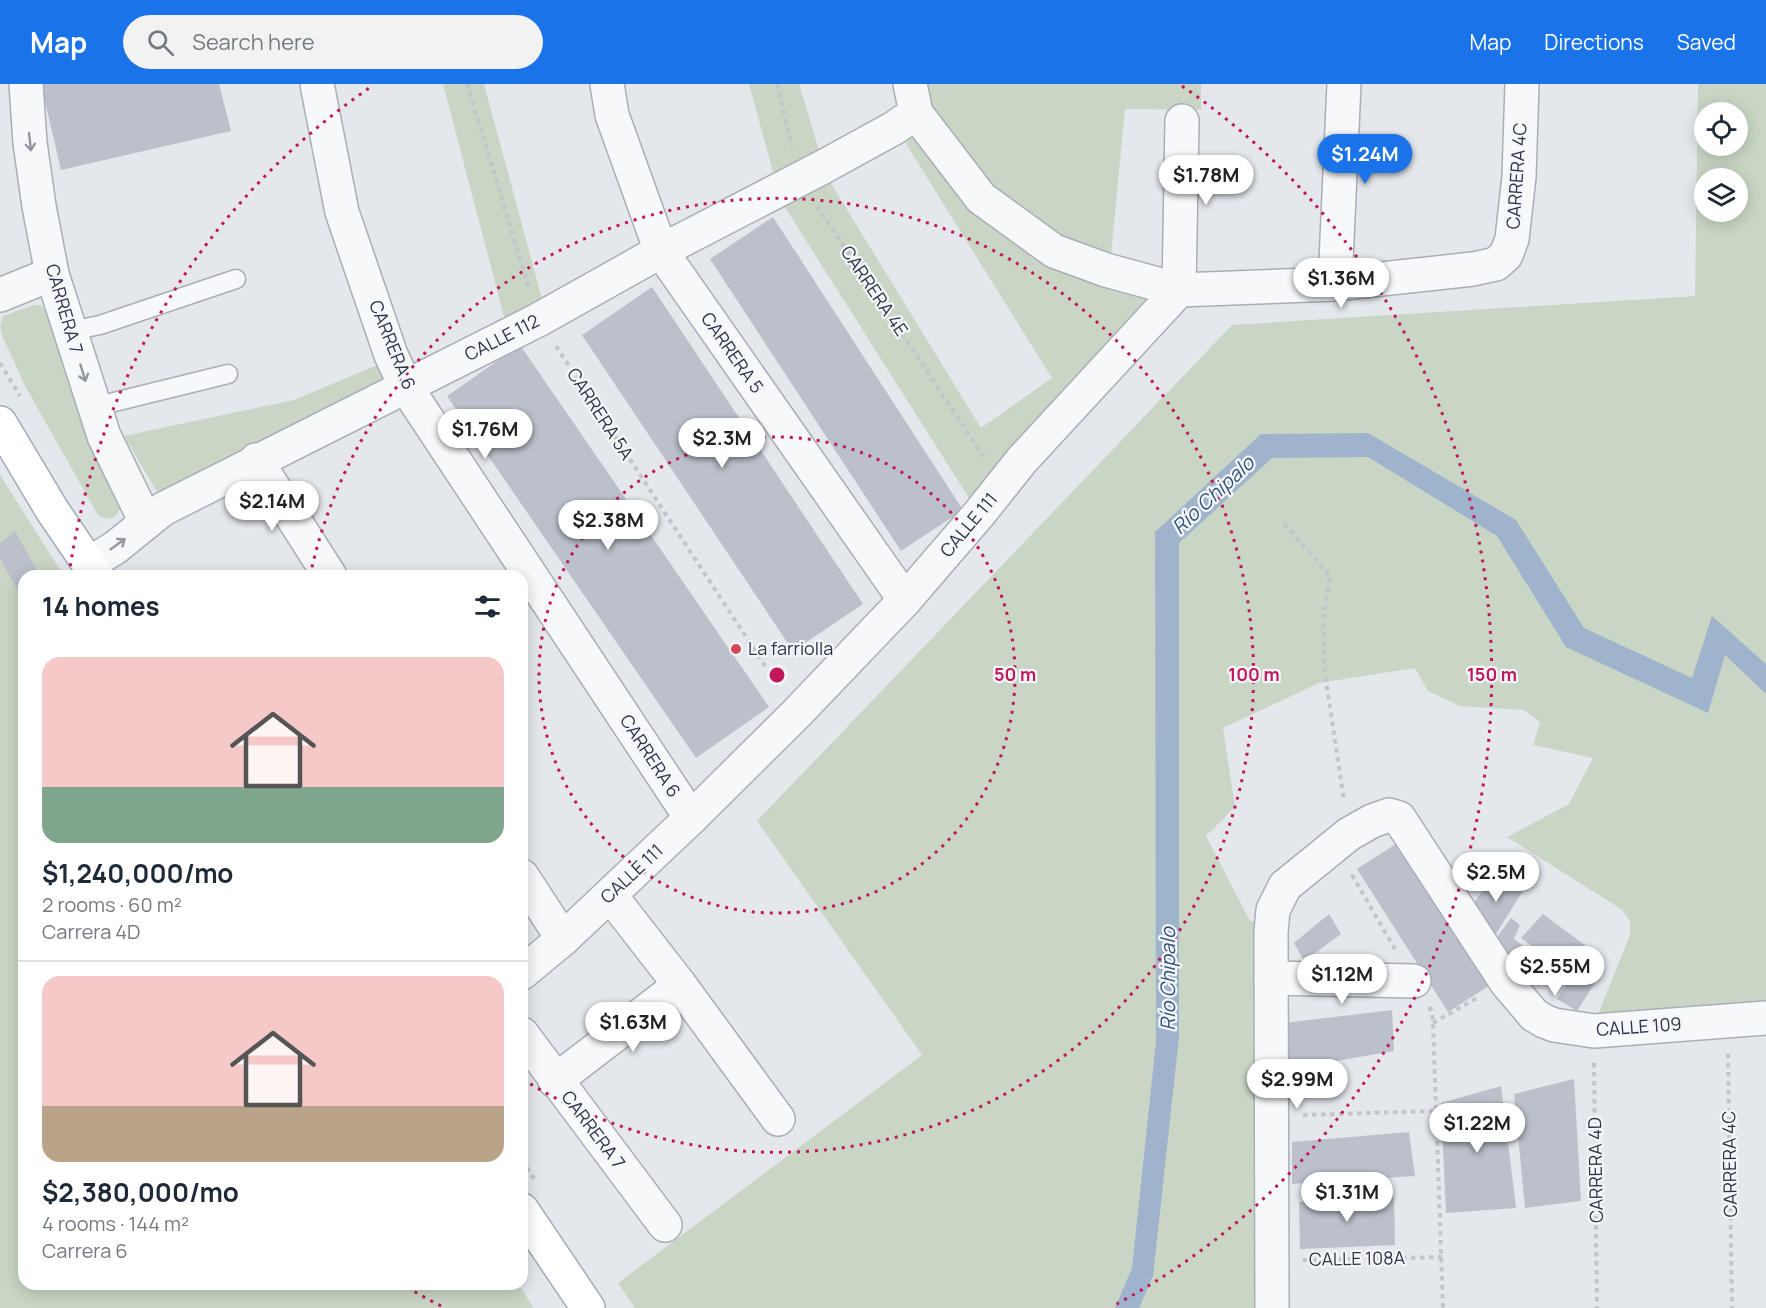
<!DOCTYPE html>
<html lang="en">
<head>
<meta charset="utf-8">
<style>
	body { margin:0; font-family:Manrope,sans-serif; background:#f2f2f3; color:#1f2937; height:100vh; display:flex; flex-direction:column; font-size:22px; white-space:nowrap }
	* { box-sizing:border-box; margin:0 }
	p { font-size:20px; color:#747a83 }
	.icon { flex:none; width:33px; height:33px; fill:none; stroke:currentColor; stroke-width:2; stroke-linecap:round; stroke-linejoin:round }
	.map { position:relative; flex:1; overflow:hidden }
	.sheet { position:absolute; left:18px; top:486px; width:510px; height:720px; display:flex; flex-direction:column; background:#fff; border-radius:18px; box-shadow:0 3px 15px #0003 }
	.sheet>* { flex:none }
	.fabs { position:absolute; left:1694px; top:18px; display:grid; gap:12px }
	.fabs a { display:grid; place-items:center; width:54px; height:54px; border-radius:50%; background:#fff; box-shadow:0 3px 15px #0003; font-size:30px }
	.price { position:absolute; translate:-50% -51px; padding:0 14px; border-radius:21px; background:#fff; color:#222; font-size:20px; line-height:39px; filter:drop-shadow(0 2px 3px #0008) }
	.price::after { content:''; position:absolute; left:50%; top:36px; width:18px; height:14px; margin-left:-9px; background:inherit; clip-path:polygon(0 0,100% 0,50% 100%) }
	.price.current { background:#1a73e8; color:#fff }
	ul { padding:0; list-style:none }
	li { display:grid; align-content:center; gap:12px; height:318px; padding:0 24px }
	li+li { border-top:2px solid #e0e1e3 }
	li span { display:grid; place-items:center; height:186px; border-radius:18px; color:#555 }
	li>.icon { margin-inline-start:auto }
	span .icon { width:108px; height:108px; fill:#fffc; stroke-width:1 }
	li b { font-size:26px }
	h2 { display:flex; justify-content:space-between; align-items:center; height:72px; padding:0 24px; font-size:26px }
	header { display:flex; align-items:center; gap:36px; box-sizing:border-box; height:84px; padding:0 30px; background:#1a73e8; color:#fff }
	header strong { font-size:28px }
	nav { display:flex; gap:33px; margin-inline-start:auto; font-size:21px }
	.search { width:420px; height:54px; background:#f2f2f3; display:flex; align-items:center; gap:15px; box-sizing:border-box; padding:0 21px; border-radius:33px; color:#747a83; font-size:22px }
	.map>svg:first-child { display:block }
	.green { fill:#c9d6c5; fill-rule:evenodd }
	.water { fill:#9fb4cc }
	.building { fill:#bbc0ca }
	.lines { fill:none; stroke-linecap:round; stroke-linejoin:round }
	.service-casing { stroke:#a9aeb7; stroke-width:21 }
	.minor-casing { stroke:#a9aeb7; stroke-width:36 }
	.primary-casing { stroke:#a3abb8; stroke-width:36 }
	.path { stroke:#c2c5cb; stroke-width:4; stroke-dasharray:4.5 4.5; stroke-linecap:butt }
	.service { stroke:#f7f8fa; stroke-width:18 }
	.minor { stroke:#f7f8fa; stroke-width:33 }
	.primary { stroke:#fff; stroke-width:33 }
	.oneway { stroke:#9196a0 }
	.ring { fill:none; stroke:#c2185b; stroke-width:3; stroke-dasharray:3 6 }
	.poi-dot { fill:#d1495b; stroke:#f4f6f9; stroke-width:2 }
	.labels { text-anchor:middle; stroke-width:4.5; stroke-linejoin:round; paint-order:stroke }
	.street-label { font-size:18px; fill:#2b3445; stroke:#f4f6f9 }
	.poi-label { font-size:18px; fill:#2b3445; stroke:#f4f6f9; text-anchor:start }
	.water-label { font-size:20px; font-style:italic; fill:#34527a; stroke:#f4f6f9 }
	.centre { fill:#c2185b; stroke:#f4f6f9; stroke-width:3 }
	.ring-label { font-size:18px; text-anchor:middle; font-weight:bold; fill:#c2185b; stroke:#f4f6f9; stroke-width:4.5; stroke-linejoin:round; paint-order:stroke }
</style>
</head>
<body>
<header>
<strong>Map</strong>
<div class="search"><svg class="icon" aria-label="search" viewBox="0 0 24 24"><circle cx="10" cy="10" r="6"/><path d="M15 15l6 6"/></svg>Search here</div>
<nav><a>Map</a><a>Directions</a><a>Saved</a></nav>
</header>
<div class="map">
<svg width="1766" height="1224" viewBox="0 0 1766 1224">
	<rect width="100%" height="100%" fill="#e4e7ec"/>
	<!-- green -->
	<g class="green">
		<path d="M443 0H484L548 237 512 263Z"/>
		<path d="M749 0H799L827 93 981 344 1052 294 903 55 917 0H1201V26L1125 25 1110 181 1193 209 1161 238 986 441 781 117Z"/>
		<path d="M1698 0H1766V925L1594 940 1630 851V837L1621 825 1507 753 1569 720 1593 674 1533 661 1540 638 1524 626 1460 622 1428 607 1415 584 1319 599 1223 644 1235 723 1206 752 1250 837H1271V1224H635L618 1199 922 971 757 737 1232 241 1695 212ZM1704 28H1737V62H1704ZM1704 94H1737V128H1704Z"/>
		<path d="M34 221H41L46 227 69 294 119 416 120 425 115 433 106 435 98 431 25 302 2 251 0 241 3 232Z"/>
		<path d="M401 271 414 308 157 408 124 352 294 316Z"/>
		<path d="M0 391 64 492H24V1200H518L534 1224H0Z"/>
	</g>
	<!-- water -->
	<path class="water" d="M1368 349 1516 436 1584 544 1692 594 1712 532 1766 580V610L1725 571 1708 629 1566 563 1497 452 1368 373 1272 374 1179 459V953L1153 1192 1139 1224H1115L1132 1184 1156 958 1155 448 1261 350Z"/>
	<!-- building -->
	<g class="building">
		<path d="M41 0H219L231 47 61 86Z"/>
		<path d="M773 133 963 426 901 467 710 175Z"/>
		<path d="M652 203 863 520 793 567 582 251Z"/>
		<path d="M520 261 769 623 696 674 447 312Z"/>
		<path d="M15 447 40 492H24V518L0 474V459Z"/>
		<path d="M1402 756 1492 900 1448 928 1357 785Z"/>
		<path d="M1495 789 1524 805 1496 850 1467 829Z"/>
		<path d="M1329 830 1341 850 1304 877 1294 859Z"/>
		<path d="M1543 830 1586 862 1560 903 1531 888 1543 871 1521 854Z"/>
		<path d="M1511 834 1520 841 1514 855 1536 872 1522 891 1489 864Z"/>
		<path d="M1582 879 1601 889 1577 927 1557 915Z"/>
		<path d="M1392 926 1394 967 1278 987 1276 940Z"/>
		<path d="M1574 995 1581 1117 1525 1124 1514 1010Z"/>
		<path d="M1501 1002 1516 1124 1446 1129 1441 1019Z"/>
		<path d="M1409 1048 1415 1092 1292 1100V1058Z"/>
		<path d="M1394 1113 1395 1161 1300 1165 1299 1118Z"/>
	</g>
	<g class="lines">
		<defs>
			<g id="service">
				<path d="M70 247 100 241 236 195"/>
				<path d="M94 323 228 290"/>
			</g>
			<g id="minor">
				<path d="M26 0 30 59 39 122 52 190 104 352 146 438"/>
				<path d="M317 0 342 128 391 271 406 303 691 734"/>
				<path d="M607 0 612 31 661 167 905 516"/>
				<path d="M910 0 916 29 981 114 1054 167 1106 186 1179 206 1335 200 1473 185 1496 180 1506 171 1512 155 1519 93 1522 0"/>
				<path d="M1335 200 1344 0"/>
				<path d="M1179 206 1182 37"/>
				<path d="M0 211 52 190"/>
				<path d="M256 376 330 492"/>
				<path d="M89 480 116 463 163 425 538 236 661 167 823 83 894 44 916 29"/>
				<path d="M522 792 563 855"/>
				<path d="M610 811 680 901 778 1035"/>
				<path d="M522 889 563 855 691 734 796 630 905 516 979 430 1022 376 1179 206"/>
				<path d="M1271 894 1414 897"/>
				<path d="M522 950 665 1141"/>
				<path d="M555 997 680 901"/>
				<path d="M1272 1224 1271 848 1273 826 1285 802 1349 750 1372 737 1389 731 1399 734 1506 898 1534 931 1544 937 1554 941 1594 947 1766 934"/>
			</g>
			<g id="primary">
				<path d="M0 339 52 426 97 492"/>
				<path d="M522 1126 588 1224"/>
			</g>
		</defs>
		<!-- service casing -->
		<use href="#service" class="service-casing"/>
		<!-- minor casing -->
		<use href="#minor" class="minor-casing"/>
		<!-- primary casing -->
		<use href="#primary" class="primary-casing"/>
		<!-- path -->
		<g class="path">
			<path d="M467 0 529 204"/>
			<path d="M777 0 792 63"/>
			<path d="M817 122 984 373"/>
			<path d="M556 262 778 602"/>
			<path d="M0 279 20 312"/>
			<path d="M1284 440 1330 492 1323 539 1325 590 1344 717"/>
			<path d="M1352 791 1395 865"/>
			<path d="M1429 923 1432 928 1433 939 1443 1224"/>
			<path d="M1433 939 1479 913"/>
			<path d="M1728 970 1732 1224"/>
			<path d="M1594 979 1597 1224"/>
			<path d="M1303 1031 1436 1027"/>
			<path d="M522 1076 535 1096"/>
			<path d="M1303 1176 1442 1173"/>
		</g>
		<!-- service -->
		<use href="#service" class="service"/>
		<!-- minor -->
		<use href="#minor" class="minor"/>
		<!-- primary -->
		<use href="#primary" class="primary"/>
	</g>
	<!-- one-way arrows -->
	<defs><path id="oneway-shaft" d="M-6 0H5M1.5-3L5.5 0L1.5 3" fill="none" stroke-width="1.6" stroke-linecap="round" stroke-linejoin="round" transform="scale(1.5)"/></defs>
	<g class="oneway">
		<use href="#oneway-shaft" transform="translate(30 58) rotate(84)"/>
		<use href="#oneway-shaft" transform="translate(83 289) rotate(73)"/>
		<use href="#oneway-shaft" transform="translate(118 460) rotate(-36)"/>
	</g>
	<!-- distance rings -->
	<g class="ring">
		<circle cx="777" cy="591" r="238"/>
		<path d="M310 492A477 477 0 1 1 524 996"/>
		<path d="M441 1222A715 715 0 0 1 403 1201M69 491A715 715 0 0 1 372 2M1182 2A715 715 0 0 1 1113 1222"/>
	</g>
	<!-- markers -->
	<circle class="poi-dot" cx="736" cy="565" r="6"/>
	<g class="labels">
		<!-- street labels -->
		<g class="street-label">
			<text transform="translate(1517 92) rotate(-86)" y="6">CARRERA 4C</text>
			<text transform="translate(874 207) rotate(56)" y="6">CARRERA 4E</text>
			<text transform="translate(64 225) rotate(74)" y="6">CARRERA 7</text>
			<text transform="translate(502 254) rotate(-27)" y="6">CALLE 112</text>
			<text transform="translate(392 261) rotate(68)" y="6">CARRERA 6</text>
			<text transform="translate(732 269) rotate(55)" y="6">CARRERA 5</text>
			<text transform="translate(600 330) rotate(57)" y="6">CARRERA 5A</text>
			<text transform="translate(969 441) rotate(-50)" y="6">CALLE 111</text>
			<text transform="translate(650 672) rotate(57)" y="6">CARRERA 6</text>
			<text transform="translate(632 790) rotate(-43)" y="6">CALLE 111</text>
			<text transform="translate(1639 943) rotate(-4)" y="6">CALLE 109</text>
			<text transform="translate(593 1046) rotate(53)" y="6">CARRERA 7</text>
			<text transform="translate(1730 1080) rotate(-91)" y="6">CARRERA 4C</text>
			<text transform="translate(1596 1086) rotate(-91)" y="6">CARRERA 4D</text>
			<text transform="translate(1357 1175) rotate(-1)" y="6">CALLE 108A</text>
		</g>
		<!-- poi labels -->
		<g class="poi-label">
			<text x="748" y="571">La farriolla</text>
		</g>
		<!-- water labels -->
		<g class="water-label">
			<text transform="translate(1213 411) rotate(-43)" y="7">Río Chipalo</text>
			<text transform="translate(1168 895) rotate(-90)" y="7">Río Chipalo</text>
		</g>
	</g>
	<circle cx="777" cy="591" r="9" class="centre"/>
	<g class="ring-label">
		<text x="1015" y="597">50 m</text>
		<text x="1254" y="597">100 m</text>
		<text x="1492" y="597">150 m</text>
	</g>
</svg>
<div class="fabs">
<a><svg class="icon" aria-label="locate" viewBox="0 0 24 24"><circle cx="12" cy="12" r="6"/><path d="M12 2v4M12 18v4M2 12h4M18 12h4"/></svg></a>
<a><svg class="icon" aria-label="layers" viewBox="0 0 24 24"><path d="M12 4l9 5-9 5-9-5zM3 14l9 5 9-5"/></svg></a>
</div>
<b class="price current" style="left:1365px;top:101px">$1.24M</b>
<b class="price" style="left:1206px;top:122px">$1.78M</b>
<b class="price" style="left:1341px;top:225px">$1.36M</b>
<b class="price" style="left:485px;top:376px">$1.76M</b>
<b class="price" style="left:722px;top:385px">$2.3M</b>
<b class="price" style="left:272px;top:448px">$2.14M</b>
<b class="price" style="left:608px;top:467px">$2.38M</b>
<b class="price" style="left:1496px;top:819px">$2.5M</b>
<b class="price" style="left:1555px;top:913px">$2.55M</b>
<b class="price" style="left:1342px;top:921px">$1.12M</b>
<b class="price" style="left:633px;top:969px">$1.63M</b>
<b class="price" style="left:1297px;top:1026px">$2.99M</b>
<b class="price" style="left:1477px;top:1070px">$1.22M</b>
<b class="price" style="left:1347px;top:1139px">$1.31M</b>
<section class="sheet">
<h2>14 homes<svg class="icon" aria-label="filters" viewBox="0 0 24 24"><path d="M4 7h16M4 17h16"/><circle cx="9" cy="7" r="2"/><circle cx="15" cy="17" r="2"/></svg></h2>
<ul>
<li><span style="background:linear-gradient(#f6c9c9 70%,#7fa58c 0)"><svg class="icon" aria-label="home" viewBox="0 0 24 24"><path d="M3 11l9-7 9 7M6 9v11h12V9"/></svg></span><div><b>$1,240,000/mo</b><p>2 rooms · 60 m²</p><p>Carrera 4D</p></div></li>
<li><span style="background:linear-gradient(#f6c9c9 70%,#b9a48a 0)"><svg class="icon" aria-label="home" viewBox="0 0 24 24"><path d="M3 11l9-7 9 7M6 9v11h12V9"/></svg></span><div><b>$2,380,000/mo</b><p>4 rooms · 144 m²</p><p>Carrera 6</p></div></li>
</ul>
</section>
</div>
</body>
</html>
